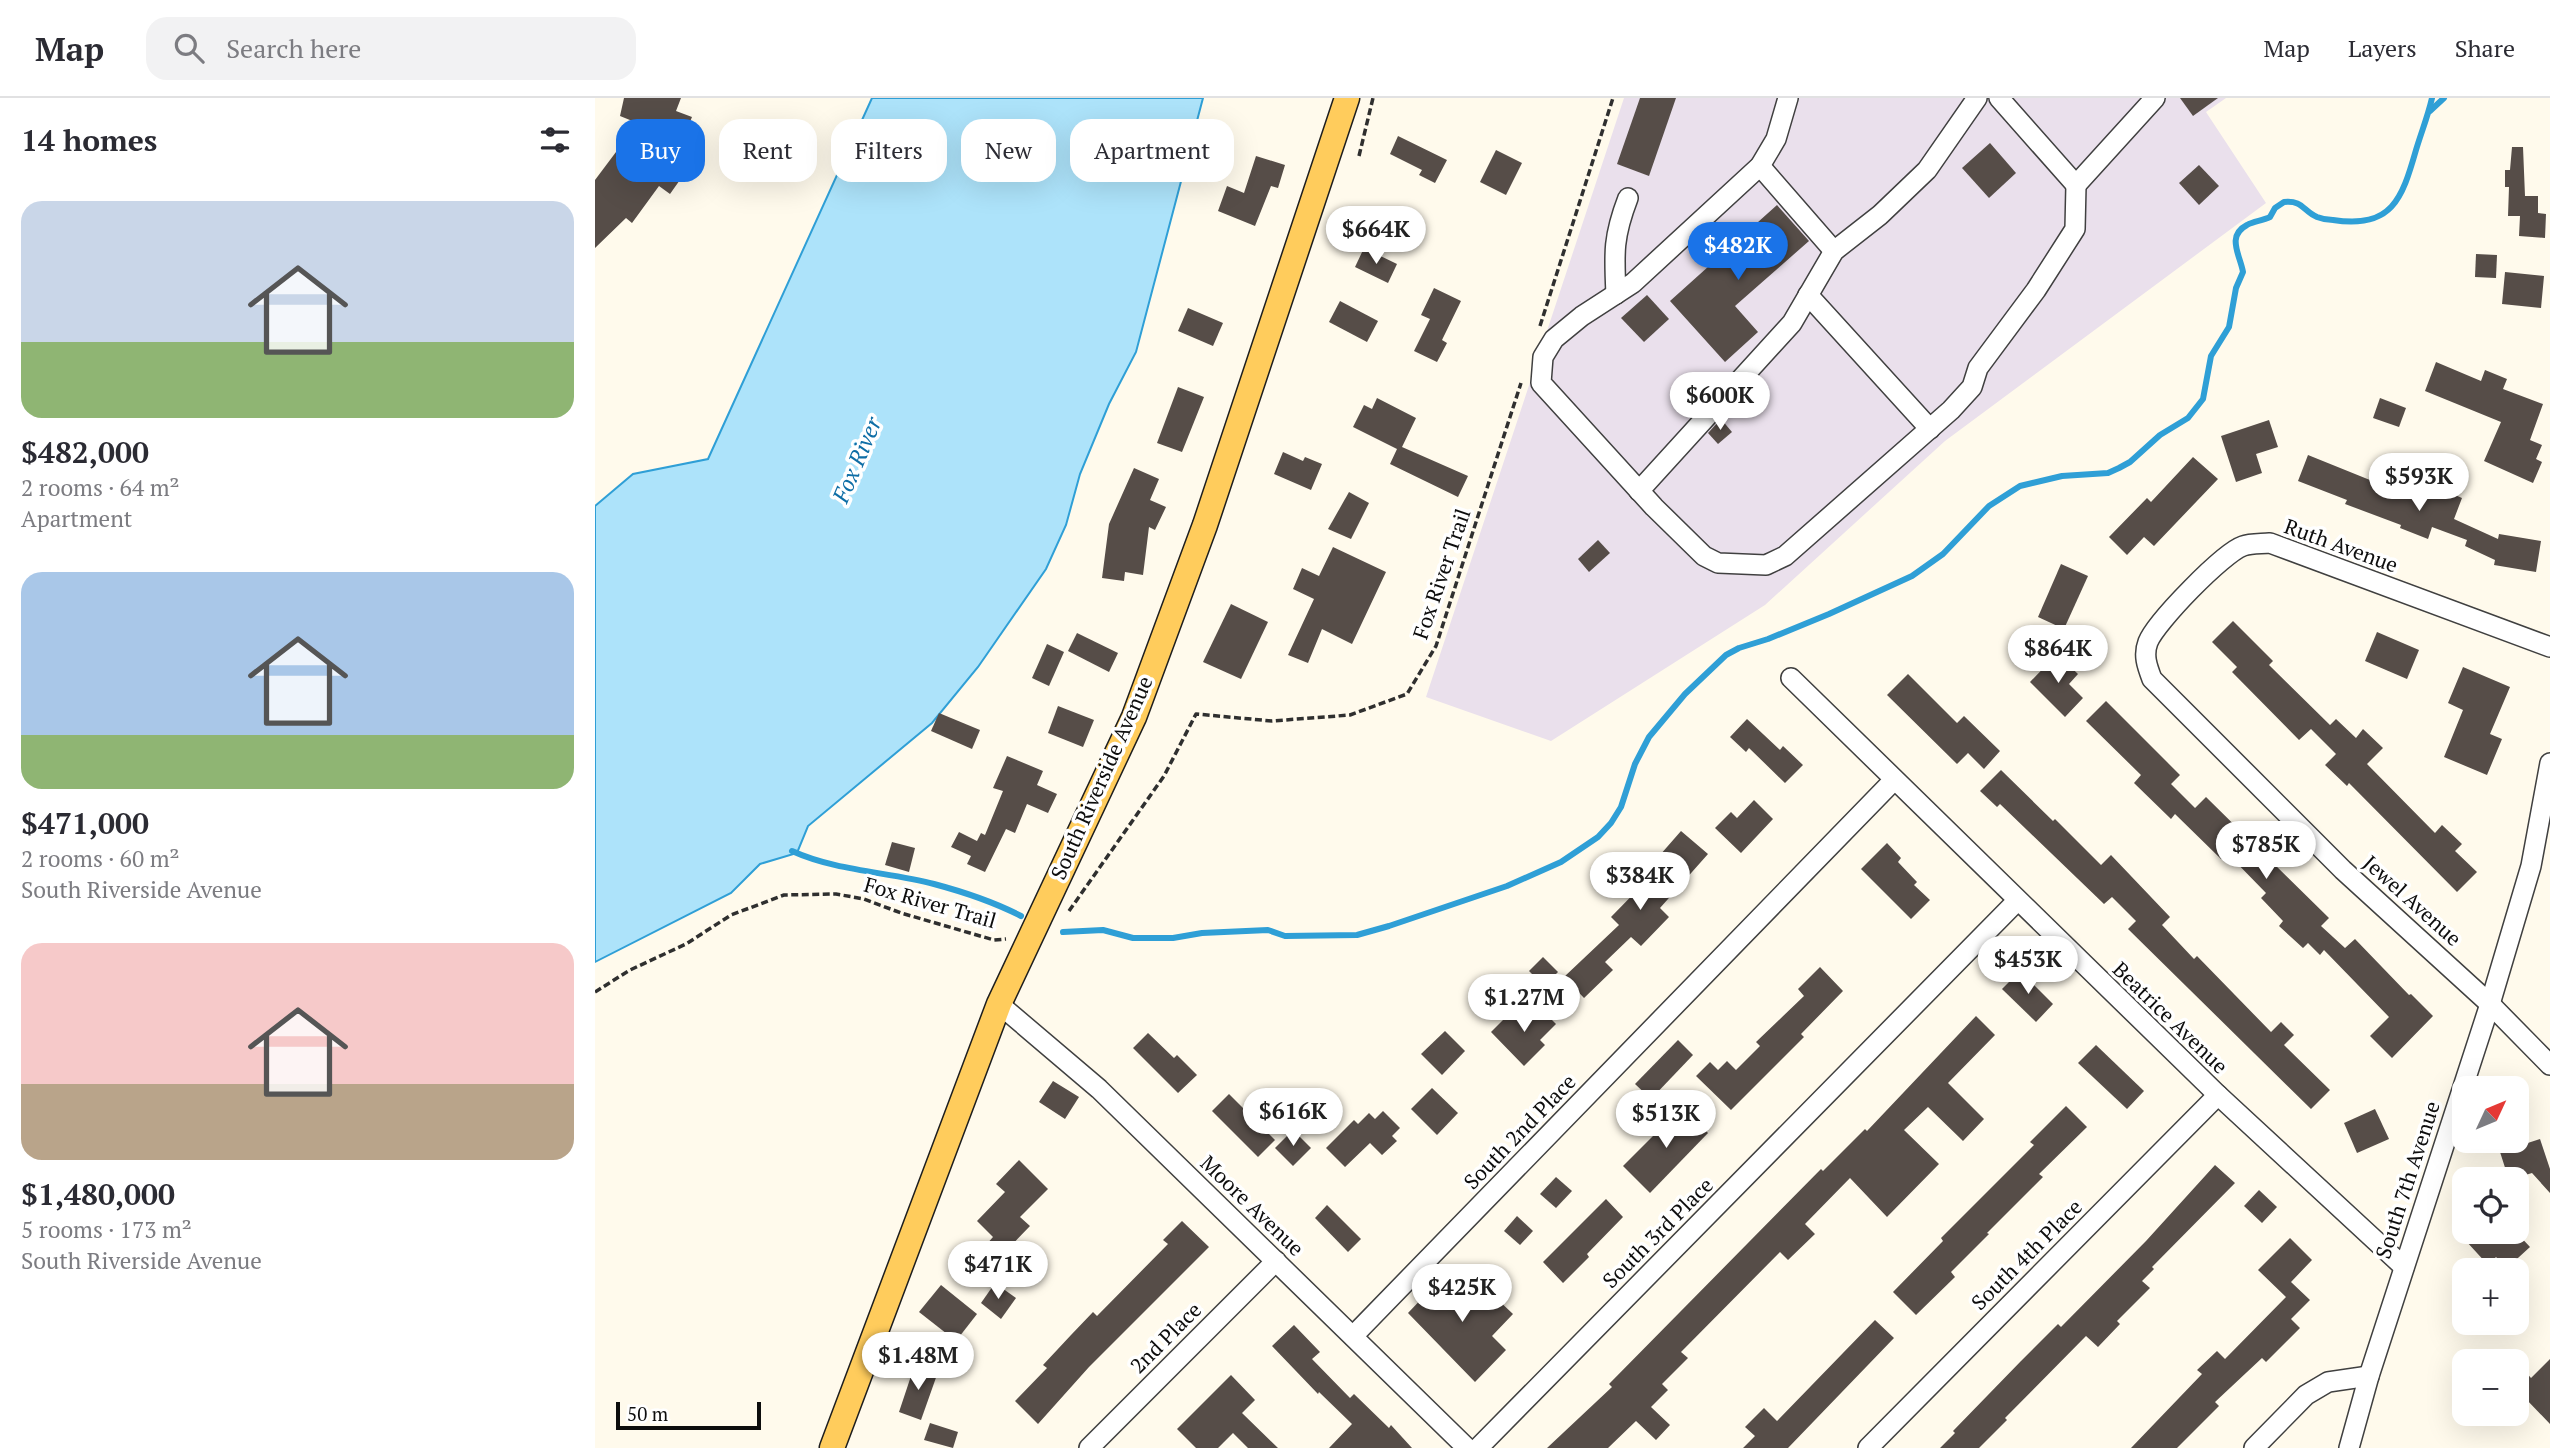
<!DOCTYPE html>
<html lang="en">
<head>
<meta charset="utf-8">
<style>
	body { margin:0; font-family:"PT Serif",serif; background:#f2f2f3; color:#2b2b33; height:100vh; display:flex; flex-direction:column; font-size:26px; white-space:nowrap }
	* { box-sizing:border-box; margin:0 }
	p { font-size:23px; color:#7c7c81 }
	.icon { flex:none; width:38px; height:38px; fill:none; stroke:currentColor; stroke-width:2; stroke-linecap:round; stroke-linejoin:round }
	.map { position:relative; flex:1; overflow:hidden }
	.sheet { display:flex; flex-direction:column; background:#fff; width:595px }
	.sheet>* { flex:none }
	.guide { position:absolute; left:21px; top:21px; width:665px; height:63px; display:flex; gap:14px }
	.needle { width:46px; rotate:46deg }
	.fabs { position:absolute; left:1857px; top:978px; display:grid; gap:14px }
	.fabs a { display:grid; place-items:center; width:77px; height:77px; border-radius:14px; background:#fff; box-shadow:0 7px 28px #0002; font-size:35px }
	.scale { position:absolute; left:21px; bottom:18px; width:145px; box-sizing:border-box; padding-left:7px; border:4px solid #0d0d0d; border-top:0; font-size:19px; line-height:24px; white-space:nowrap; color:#0d0d0d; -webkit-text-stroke:5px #fff; paint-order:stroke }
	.price { position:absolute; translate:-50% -60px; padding:0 16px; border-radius:24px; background:#fff; color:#222; font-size:23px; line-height:46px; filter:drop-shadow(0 2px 4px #0008) }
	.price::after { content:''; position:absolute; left:50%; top:42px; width:21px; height:16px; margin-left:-10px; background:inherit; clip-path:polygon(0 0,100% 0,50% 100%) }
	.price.active { background:#1a73e8; color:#fff }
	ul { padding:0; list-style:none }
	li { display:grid; align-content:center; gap:14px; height:371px; padding:0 21px }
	li span { display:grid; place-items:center; height:217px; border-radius:21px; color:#555 }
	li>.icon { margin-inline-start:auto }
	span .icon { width:126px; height:126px; fill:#fffc; stroke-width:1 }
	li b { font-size:30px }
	h2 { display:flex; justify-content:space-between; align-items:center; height:84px; padding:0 21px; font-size:30px }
	.chip { padding:0 24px; border-radius:21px; background:#fff; box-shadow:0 7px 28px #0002; font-size:24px; line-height:63px }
	.chip.active { background:#1a73e8; color:#fff }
	header { display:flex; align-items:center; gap:42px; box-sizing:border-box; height:98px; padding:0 35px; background:#fff; border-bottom:2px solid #e1e1e2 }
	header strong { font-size:33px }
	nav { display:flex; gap:38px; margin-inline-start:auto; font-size:24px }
	.search { width:490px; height:63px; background:#f2f2f3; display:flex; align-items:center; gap:18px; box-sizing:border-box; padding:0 24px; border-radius:21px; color:#7c7c81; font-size:26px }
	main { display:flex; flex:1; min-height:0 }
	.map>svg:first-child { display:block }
	.industrial { fill:#eae0ec }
	.water { fill:#ade3fa; stroke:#2f9fd6; stroke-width:2 }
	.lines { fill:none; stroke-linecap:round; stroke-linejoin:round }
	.stream { stroke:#2f9fd6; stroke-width:6 }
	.building { fill:#564d48 }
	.minor-casing { stroke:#404040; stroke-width:22 }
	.major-casing { stroke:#1e1e1e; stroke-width:27 }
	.path { stroke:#2f2f2f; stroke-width:3.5; stroke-dasharray:7 3.5; stroke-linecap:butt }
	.minor { stroke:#fff; stroke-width:19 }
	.major { stroke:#ffcc5c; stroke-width:24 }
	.labels { text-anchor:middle; stroke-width:7; stroke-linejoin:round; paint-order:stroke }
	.street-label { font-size:21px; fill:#0d0d0d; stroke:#fff }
	.water-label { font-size:23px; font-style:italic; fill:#0e6ea6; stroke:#fff }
</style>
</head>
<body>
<header>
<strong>Map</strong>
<div class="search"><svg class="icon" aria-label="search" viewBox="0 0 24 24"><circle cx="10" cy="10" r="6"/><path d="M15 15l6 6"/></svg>Search here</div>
<nav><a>Map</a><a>Layers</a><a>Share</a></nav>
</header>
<main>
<section class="sheet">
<h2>14 homes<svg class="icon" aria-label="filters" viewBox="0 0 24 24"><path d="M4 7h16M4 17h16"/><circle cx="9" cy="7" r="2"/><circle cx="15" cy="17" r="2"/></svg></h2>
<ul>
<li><span style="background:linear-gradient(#c9d6e8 65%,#8fb573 0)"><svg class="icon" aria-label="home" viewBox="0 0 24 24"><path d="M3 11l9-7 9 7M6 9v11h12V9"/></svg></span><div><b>$482,000</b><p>2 rooms · 64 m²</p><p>Apartment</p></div></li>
<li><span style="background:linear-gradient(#a9c7e8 75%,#8fb573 0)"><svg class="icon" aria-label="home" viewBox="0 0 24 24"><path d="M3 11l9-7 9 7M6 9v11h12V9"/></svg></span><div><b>$471,000</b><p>2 rooms · 60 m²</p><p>South Riverside Avenue</p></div></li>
<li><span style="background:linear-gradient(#f6c9c9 65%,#b9a48a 0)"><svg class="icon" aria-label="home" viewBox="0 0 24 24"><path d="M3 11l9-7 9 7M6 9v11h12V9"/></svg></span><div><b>$1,480,000</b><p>5 rooms · 173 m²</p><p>South Riverside Avenue</p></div></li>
</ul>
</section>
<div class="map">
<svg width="1955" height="1350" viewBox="0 0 1955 1350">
	<rect width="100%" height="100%" fill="#fffaec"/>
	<!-- industrial -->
	<path class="industrial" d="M1029 0H1631L1611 14 1671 105 1350 343 1170 507 956 643 831 599Z"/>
	<!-- water -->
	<path class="water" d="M277 0H608L541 254 514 306 485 376 471 427 451 471 383 569 337 625 213 728 202 755 165 766 136 795 0 864V408L38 376 113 361Z"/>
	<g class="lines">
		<!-- stream -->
		<g class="stream">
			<path d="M1835 13 1849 0"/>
			<path d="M197 753C241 773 293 774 339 786 369 794 399 804 426 818"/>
			<path d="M468 834 508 832 538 840H578L607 835 673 832 690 838 762 837 794 828 912 788 966 764 1003 739 1016 725 1026 709 1040 666 1054 639 1090 596 1131 557 1144 550 1173 541 1234 516 1317 478 1348 456 1394 408 1425 388 1467 378 1513 375 1524 370 1535 364 1565 337 1593 320 1608 301 1616 258 1634 229 1641 190 1648 174C1645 157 1631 138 1652 127 1659 123 1667 123 1675 119L1680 110 1689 104C1708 102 1708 113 1722 119 1727 121 1734 122 1738 122 1797 131 1807 101 1821 52 1826 35 1833 18 1837 0"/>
		</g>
	</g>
	<!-- building -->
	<g class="building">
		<path d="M29 0H86L81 13 97 19 87 43 25 18Z"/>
		<path d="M1045 0H1081L1054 78 1022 66Z"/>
		<path d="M1585 0H1623L1598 18Z"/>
		<path d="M33 38 87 79 75 96 64 88 37 125 31 120 0 150V82Z"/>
		<path d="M803 38 852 62 840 85 824 77 827 72 795 56Z"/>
		<path d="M1395 45 1421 75 1394 100 1367 70Z"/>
		<path d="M1917 49H1928L1930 98H1943V115L1951 116 1950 140 1924 138 1925 118H1913L1914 89H1910V72H1915Z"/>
		<path d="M901 52 927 65 911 97 885 84Z"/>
		<path d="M661 58 690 67 683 90 676 88 660 128 623 113 632 88 649 95Z"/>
		<path d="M1604 67 1624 88 1604 107 1584 85Z"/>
		<path d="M1182 107 1214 143 1140 208 1163 234 1130 264 1075 203Z"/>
		<path d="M769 150 802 166 793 185 760 169Z"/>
		<path d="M1881 156 1902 157 1901 180 1880 179Z"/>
		<path d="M1910 174 1949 178 1946 210 1907 206Z"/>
		<path d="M839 190 866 203 847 242 852 245 842 264 819 253 835 221 826 217Z"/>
		<path d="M1052 197 1074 221 1049 244 1026 220Z"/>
		<path d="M745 203 783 223 772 244 734 224Z"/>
		<path d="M593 210 628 225 618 248 583 233Z"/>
		<path d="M1841 264 1886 283 1890 272 1912 281 1908 291 1948 306 1935 342 1947 347 1941 361 1947 364 1938 385 1889 363 1906 324 1830 293Z"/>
		<path d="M583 289 609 299 587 354 562 345Z"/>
		<path d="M782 300 821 320 807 349 873 378 863 399 795 366 802 351 758 329 769 307 777 311Z"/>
		<path d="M1785 300 1811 310 1804 329 1778 320Z"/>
		<path d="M1126 321 1137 334 1123 346 1113 335Z"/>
		<path d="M1674 322 1683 349 1661 356 1667 375 1641 384 1626 338Z"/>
		<path d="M688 354 708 363 710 359 727 366 716 392 679 376Z"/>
		<path d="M1713 357 1817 399 1819 393 1839 401 1844 390 1867 400 1859 421 1903 441 1904 436 1946 443 1941 474 1899 467 1900 462 1870 448 1872 442 1837 429 1833 441 1805 430 1806 427 1750 406 1752 402 1703 383Z"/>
		<path d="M1598 359 1623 381 1559 448 1549 439 1532 457 1514 439 1552 400 1556 404Z"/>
		<path d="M539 370 564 381 555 402 571 409 560 432 554 429 548 477 530 474 529 483 507 480 514 426Z"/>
		<path d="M754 394 774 405 756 441 733 431Z"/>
		<path d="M1003 442 1015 455 994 474 983 461Z"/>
		<path d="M738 449 791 474 757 546 727 531 713 565 693 557 719 501 698 491 707 470 724 478Z"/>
		<path d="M1466 466 1493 478 1469 531 1443 519Z"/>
		<path d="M636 506 673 524 646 581 608 564Z"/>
		<path d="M1638 523 1678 563 1674 567 1735 627 1741 621 1761 640 1768 631 1788 650 1772 666 1840 735 1847 727 1867 746 1860 753 1882 774 1862 794 1754 685 1752 688 1730 667 1741 656 1716 631 1704 642 1637 574 1642 569 1617 544Z"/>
		<path d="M1782 534 1824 552 1812 581 1770 563Z"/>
		<path d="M482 535 523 555 514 574 473 553Z"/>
		<path d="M452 546 469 554 454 588 437 580Z"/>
		<path d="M1462 556 1483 576 1474 586 1488 600 1470 619 1435 584Z"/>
		<path d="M1868 569 1915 589 1895 636 1907 641 1892 677 1849 659 1868 612 1853 605Z"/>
		<path d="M1313 576 1362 625 1369 618 1405 653 1389 671 1373 655 1362 666 1292 597Z"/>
		<path d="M1511 603 1585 677 1576 686 1600 710 1611 699 1734 820 1726 828 1750 850 1760 841 1814 897 1816 896 1838 918 1797 960 1775 938 1794 919 1729 852 1725 857 1713 845 1708 850 1684 828 1688 823 1666 800 1671 795 1632 755 1626 761 1580 716 1576 721 1539 685 1546 677 1491 623Z"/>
		<path d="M463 608 499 622 488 649 453 635Z"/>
		<path d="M344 615 385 632 377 651 336 633Z"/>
		<path d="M1152 621 1185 652 1188 648 1208 667 1190 685 1154 650 1151 654 1135 639Z"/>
		<path d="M412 658 448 673 442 687 462 696 453 715 432 706 420 735 411 731 390 774 372 766 376 758 356 749 364 734 382 743 386 735 390 737 408 693 398 690Z"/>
		<path d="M1406 672 1458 723 1460 721 1506 767 1516 757 1575 819 1567 827 1599 861 1602 858 1676 934 1686 924 1699 937 1689 947 1735 992 1716 1011 1533 831 1541 823 1517 799 1509 806 1405 706 1402 709 1385 693Z"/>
		<path d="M1159 702 1178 721 1146 755 1120 730 1136 714 1142 720Z"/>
		<path d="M1086 733 1113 756 1065 810 1074 819 1046 848 1036 839 1010 864 1018 872 989 900 969 879 1024 827 1016 819 1059 775 1056 772 1068 759 1065 757Z"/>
		<path d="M297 744 320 750 314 774 290 767Z"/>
		<path d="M1292 745 1306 760 1303 764 1322 784 1319 787 1335 802 1316 821 1266 771Z"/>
		<path d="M948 859 963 874 949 888 934 873Z"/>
		<path d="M1225 869 1248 893 1206 936 1209 939 1136 1012 1101 978 1115 964 1123 972 1132 963 1141 972 1165 948 1161 944 1209 898 1203 891Z"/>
		<path d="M1425 873 1458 906 1441 924 1407 891Z"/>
		<path d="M942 907 961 926 945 942 950 947 929 968 896 934 915 915 925 924Z"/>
		<path d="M1381 918 1400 937 1353 985 1389 1021 1368 1043 1333 1009 1309 1032 1344 1066 1292 1119 1255 1080 1210 1126 1220 1136 1193 1162 1185 1154 1086 1254 1093 1260 1067 1286 1073 1292 1056 1309 1075 1327 1061 1342 1041 1323 1013 1350H952L1017 1289 1014 1286 1226 1071 1228 1073 1270 1031 1272 1033Z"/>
		<path d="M850 933 870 953 847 977 826 956Z"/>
		<path d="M553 935 579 960 582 957 602 977 583 995 538 950Z"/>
		<path d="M1083 942 1098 957 1056 1001 1040 986Z"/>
		<path d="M1501 947 1549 993 1532 1011 1483 965Z"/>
		<path d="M458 983 484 999 470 1021 444 1004Z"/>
		<path d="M837 990 863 1015 842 1037 816 1011Z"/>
		<path d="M634 996 680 1042 663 1059 617 1013Z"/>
		<path d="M1471 1008 1492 1029 1444 1076 1448 1079 1392 1135 1394 1136 1356 1174 1360 1179 1321 1217 1298 1194 1348 1143 1346 1140 1439 1047 1435 1044Z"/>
		<path d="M1087 1009 1113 1035 1055 1095 1028 1068Z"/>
		<path d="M1780 1011 1794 1041 1762 1055 1749 1025Z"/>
		<path d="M788 1013 805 1030 797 1038 802 1043 787 1057 775 1045 750 1069 731 1050 759 1022 763 1026 774 1015 780 1021Z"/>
		<path d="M698 1032 716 1050 698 1068 680 1050Z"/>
		<path d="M1945 1041 1955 1071V1095L1937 1075 1914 1082 1905 1054Z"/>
		<path d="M424 1062 453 1091 425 1119 435 1128 407 1157 413 1162 395 1182 376 1164 398 1139 382 1123 410 1094 401 1086Z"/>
		<path d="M1620 1067 1640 1085 1557 1169 1559 1171 1547 1183 1555 1190 1522 1223 1525 1226 1503 1249 1491 1238 1410 1320 1412 1322 1384 1350H1345L1360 1335 1358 1333 1426 1263 1463 1226 1466 1229 1551 1143Z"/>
		<path d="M961 1079 977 1093 961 1110 945 1096Z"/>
		<path d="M1664 1092 1682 1109 1667 1125 1649 1108Z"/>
		<path d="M1011 1101 1028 1119 992 1156 994 1159 968 1185 948 1164Z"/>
		<path d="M732 1107 766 1141 753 1154 720 1120Z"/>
		<path d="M922 1118 938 1133 925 1147 909 1133Z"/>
		<path d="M587 1123 614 1149 494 1269 443 1326 420 1303 452 1270 448 1267 476 1237 498 1214 502 1218 573 1146 568 1142Z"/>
		<path d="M1881 1134H1921L1935 1149 1912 1170 1901 1159 1893 1167 1871 1143Z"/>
		<path d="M1695 1140 1717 1162 1696 1184 1715 1202 1696 1221 1705 1230 1671 1264 1667 1260 1620 1304 1624 1308 1582 1350H1536L1607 1276 1602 1272 1622 1253 1630 1261 1691 1199 1663 1172Z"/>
		<path d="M856 1170 893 1208 901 1200 918 1216 897 1238 911 1252 880 1284 813 1215Z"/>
		<path d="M400 1185 421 1200 406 1221 386 1205Z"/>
		<path d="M346 1187 382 1216 361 1243 324 1214Z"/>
		<path d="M1280 1222 1299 1240 1193 1350H1148L1160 1338 1150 1329 1169 1310 1182 1323Z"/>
		<path d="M699 1227 725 1254 717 1261 755 1300 759 1296 794 1330 796 1327 817 1350H734L757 1326 724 1294 723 1296 677 1248Z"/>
		<path d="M1955 1261V1326L1930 1300 1922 1308V1264L1936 1280Z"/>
		<path d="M320 1266 343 1274 326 1322 304 1314Z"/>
		<path d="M636 1277 660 1302 647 1315 683 1350H653L638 1335 623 1350H601L582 1331Z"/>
		<path d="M335 1325 363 1334 358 1350 329 1342Z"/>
	</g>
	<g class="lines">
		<defs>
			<g id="minor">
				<path d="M1193 0 1181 41 1165 68 1038 185 987 218 959 241 948 259 946 285 1059 409 1109 458 1123 465 1171 467 1190 458 1356 312 1377 289 1383 270 1441 192 1480 131 1481 87"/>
				<path d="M1404 0 1481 87 1560 0"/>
				<path d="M1165 68 1239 153"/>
				<path d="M1021 196C1019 155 1018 139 1033 100"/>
				<path d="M1213 197 1335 331"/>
				<path d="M1044 393 1197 225 1239 153 1285 117 1332 72 1382 0"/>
				<path d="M1955 549 1675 445C1667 446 1656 445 1648 448 1628 455 1561 524 1553 544 1548 557 1552 568 1557 581L1748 772 1895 906 1955 967"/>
				<path d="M1196 580 1623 997 1809 1169"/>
				<path d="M404 906 504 991 872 1350"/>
				<path d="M758 1238 1299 682"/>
				<path d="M494 1350 681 1163"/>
				<path d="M883 1350 1422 803"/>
				<path d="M1273 1350 1623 997"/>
				<path d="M1659 1350 1711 1297 1733 1284 1774 1278"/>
				<path d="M1754 1350 1774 1278 1895 906 1936 768 1955 665"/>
			</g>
			<path id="major" d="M237 1350 404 906 539 619 610 427 752 0"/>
		</defs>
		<!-- minor casing -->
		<use href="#minor" class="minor-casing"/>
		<!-- major casing -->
		<use href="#major" class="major-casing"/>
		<!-- path -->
		<g class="path">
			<path d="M764 58 778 0"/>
			<path d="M945 228 1018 0"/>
			<path d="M474 813 569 678 601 616 677 623 755 617 812 596 841 548 926 285"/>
			<path d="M0 894 35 872 91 846 136 817 189 797 241 796 269 801 306 815 399 842 411 841"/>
		</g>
		<!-- minor -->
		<use href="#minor" class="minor"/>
		<!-- major -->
		<use href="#major" class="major"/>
	</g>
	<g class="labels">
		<!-- street labels -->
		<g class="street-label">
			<text transform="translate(1746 448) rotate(20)" y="7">Ruth Avenue</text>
			<text transform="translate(847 476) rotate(-71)" y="7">Fox River Trail</text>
			<text transform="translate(507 680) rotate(-66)" y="7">South Riverside Avenue</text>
			<text transform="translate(1817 803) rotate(42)" y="7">Jewel Avenue</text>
			<text transform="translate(335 805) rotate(16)" y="7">Fox River Trail</text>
			<text transform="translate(1575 920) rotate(44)" y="7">Beatrice Avenue</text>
			<text transform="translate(925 1034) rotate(-46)" y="7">South 2nd Place</text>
			<text transform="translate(1813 1082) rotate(-72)" y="7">South 7th Avenue</text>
			<text transform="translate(657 1108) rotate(44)" y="7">Moore Avenue</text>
			<text transform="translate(1063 1135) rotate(-45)" y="7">South 3rd Place</text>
			<text transform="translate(1432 1157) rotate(-45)" y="7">South 4th Place</text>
			<text transform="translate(571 1240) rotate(-45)" y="7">2nd Place</text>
		</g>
		<!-- water labels -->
		<g class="water-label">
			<text transform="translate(262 362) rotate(-67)" y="8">Fox River</text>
		</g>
	</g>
</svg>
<div class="fabs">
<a><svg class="needle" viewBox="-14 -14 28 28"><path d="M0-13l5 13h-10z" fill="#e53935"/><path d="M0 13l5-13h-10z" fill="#7c7c81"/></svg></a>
<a><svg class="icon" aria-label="locate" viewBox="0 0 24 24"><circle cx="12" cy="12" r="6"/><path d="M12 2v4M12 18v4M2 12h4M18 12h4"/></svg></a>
<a>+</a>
<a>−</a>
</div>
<div class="scale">50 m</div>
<b class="price" style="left:781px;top:168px">$664K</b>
<b class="price active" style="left:1143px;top:184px">$482K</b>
<b class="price" style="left:1125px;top:334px">$600K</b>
<b class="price" style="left:1824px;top:415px">$593K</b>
<b class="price" style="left:1463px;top:587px">$864K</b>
<b class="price" style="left:1671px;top:783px">$785K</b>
<b class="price" style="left:1045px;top:814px">$384K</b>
<b class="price" style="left:1433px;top:898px">$453K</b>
<b class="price" style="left:929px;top:936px">$1.27M</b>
<b class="price" style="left:698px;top:1050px">$616K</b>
<b class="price" style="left:1071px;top:1052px">$513K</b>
<b class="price" style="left:403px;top:1203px">$471K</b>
<b class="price" style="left:867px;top:1226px">$425K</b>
<b class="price" style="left:323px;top:1294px">$1.48M</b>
<div class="guide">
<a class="chip active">Buy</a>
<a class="chip">Rent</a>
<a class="chip">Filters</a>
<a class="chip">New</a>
<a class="chip">Apartment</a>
</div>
</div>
</main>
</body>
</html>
